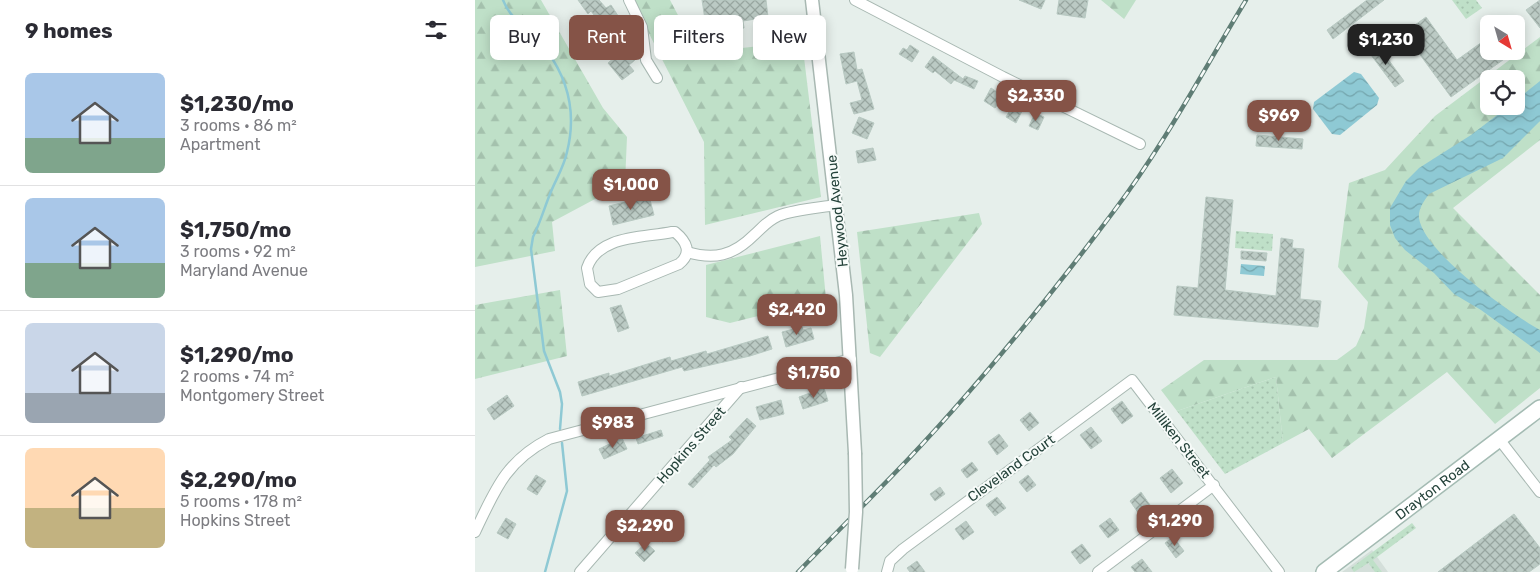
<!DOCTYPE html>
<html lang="en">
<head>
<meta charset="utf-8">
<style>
	body { margin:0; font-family:Rubik,sans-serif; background:#f2f2f3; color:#2b2b33; height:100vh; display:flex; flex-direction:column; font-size:19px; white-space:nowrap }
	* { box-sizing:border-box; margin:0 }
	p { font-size:16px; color:#7c7c81 }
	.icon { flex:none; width:28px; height:28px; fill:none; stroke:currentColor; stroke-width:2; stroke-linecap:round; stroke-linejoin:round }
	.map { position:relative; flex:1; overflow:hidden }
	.sheet { display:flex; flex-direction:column; background:#fff; width:475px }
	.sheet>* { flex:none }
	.banner { position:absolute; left:15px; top:15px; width:475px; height:45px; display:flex; gap:10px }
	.needle { width:32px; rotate:143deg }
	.fabs { position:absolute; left:1005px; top:15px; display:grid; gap:10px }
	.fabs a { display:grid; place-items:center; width:45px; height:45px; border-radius:8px; background:#fff; box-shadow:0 2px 12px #0003; font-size:25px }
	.price { position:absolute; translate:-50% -42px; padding:0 11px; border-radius:10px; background:#855347; color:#fff; font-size:16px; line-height:32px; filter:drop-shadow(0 1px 2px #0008) }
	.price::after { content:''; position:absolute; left:50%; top:30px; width:15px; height:11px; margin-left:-8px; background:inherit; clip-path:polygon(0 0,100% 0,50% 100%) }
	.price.current { background:#222; color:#fff }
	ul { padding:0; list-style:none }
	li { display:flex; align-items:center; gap:15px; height:125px; padding:0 25px }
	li+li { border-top:1px solid #e1e1e2 }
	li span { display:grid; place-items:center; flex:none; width:140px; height:100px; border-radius:8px; color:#555 }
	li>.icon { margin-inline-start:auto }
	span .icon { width:60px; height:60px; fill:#fffc; stroke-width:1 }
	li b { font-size:21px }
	h2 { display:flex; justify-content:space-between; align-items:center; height:60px; padding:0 25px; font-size:21px }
	.pill { padding:0 18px; border-radius:8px; background:#fff; box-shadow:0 2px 12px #0003; font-size:18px; line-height:45px }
	.pill.current { background:#855347; color:#fff }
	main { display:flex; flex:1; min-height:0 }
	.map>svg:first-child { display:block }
	.built { fill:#d4dfda }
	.grass { fill:url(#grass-dots) }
	.forest { fill:url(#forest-firs); fill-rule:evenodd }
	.water { fill:url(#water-waves) }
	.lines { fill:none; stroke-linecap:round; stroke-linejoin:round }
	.stream { stroke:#8ec9d4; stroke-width:2.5 }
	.building { fill:url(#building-cross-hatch); stroke:#b8c9c2 }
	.minor-casing { stroke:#a8b8b2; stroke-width:12 }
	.tertiary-casing { stroke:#a8b8b2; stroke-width:15 }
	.secondary-casing { stroke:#a4bbb3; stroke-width:18 }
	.minor { stroke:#fff; stroke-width:10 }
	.tertiary { stroke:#fff; stroke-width:12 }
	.secondary { stroke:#fff; stroke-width:15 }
	.rail-casing { stroke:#5f7d75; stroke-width:4.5 }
	.rail { stroke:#f7fbf9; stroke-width:2.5; stroke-dasharray:8; stroke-linecap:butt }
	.tertiary-bridge-casing { stroke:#a8b8b2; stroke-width:15; stroke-linecap:butt }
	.tertiary-bridge { stroke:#fff; stroke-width:12 }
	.labels { text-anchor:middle; stroke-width:4; stroke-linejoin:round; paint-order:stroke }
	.street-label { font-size:14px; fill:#24423a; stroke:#f7fbf9 }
</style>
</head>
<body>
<main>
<section class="sheet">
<h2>9 homes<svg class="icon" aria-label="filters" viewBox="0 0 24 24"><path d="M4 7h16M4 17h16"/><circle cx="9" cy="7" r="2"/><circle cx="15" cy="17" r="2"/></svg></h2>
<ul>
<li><span style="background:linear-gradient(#a9c7e8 65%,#7fa58c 0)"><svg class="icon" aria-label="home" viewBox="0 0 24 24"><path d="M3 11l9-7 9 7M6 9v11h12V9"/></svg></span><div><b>$1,230/mo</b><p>3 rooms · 86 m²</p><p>Apartment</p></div></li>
<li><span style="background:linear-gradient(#a9c7e8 65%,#7fa58c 0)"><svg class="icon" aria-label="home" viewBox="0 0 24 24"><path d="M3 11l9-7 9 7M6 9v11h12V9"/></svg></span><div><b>$1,750/mo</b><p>3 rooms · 92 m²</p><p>Maryland Avenue</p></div></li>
<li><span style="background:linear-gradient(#c9d6e8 70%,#9aa5b1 0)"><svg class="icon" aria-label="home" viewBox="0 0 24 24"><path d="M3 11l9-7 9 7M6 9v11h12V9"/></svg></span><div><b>$1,290/mo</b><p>2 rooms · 74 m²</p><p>Montgomery Street</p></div></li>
<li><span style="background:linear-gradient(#ffd9b3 60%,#c2b280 0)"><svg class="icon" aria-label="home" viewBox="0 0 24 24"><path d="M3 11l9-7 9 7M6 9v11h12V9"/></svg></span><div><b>$2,290/mo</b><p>5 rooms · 178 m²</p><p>Hopkins Street</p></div></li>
</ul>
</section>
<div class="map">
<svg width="1065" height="572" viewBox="0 0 1065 572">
	<defs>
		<pattern id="grass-dots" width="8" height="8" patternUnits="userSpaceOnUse" patternTransform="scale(1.25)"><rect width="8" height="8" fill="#bfe0c8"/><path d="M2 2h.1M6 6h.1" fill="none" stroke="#a4c1ad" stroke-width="1.8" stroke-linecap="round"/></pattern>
		<pattern id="forest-firs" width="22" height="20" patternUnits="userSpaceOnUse" patternTransform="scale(1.25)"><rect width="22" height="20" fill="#bfe0c8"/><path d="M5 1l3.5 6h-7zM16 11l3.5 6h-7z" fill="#a4c1ad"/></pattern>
		<pattern id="water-waves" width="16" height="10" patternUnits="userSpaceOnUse" patternTransform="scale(1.25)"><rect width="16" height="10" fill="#8ec9d4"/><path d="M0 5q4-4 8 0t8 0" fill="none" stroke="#74a5ad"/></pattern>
		<pattern id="building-cross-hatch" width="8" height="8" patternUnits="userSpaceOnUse" patternTransform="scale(1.25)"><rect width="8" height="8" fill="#bbcac4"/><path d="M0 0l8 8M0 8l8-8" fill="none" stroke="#98a6a0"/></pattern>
	</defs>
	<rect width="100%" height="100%" fill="#e6efeb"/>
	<!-- built -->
	<path class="built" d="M897 550 913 572H867Z"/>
	<!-- grass -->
	<g class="grass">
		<path d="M977 0H1001L1007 8 991 19Z"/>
		<path d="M761 231 798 234 797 251 760 248Z"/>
		<path d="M801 377 808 443 750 474 702 411Z"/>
		<path d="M937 523 941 528 898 560 907 572H900L894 564 895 562 879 572 876 568Z"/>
	</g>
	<!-- forest -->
	<g class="forest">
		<path d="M0 0H66L128 108 152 137 150 183 77 222 80 251 0 267Z"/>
		<path d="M157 0H195L223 53 327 41 346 197 230 225 229 142Z"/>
		<path d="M626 0H661L649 19Z"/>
		<path d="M1065 37V140L978 208 1065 295V388L1020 424 972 372 857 458 834 429 808 443 801 377 702 411 686 390 729 360H862L881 346 889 328 893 302 863 267 874 183 910 170 960 116ZM1014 79H1041V106H1014Z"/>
		<path d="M504 213 507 224 405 357 395 353 382 232Z"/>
		<path d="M345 236 351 299 255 323 231 317V265Z"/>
		<path d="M85 290 92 356 0 379V305Z"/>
	</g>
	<!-- water -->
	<g class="water">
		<path d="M879 72 886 74 904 98 902 105 865 135 857 134 838 109 839 102Z"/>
		<path d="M1065 81V121L1028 158 954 194C949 201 943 209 944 218 949 253 1035 313 1065 330V353L1006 310 979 294 959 273 930 250 920 238 915 225V208L931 181 944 168 996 135 1034 106H1041V100Z"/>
		<path d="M766 264 790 266 789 276 765 274Z"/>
	</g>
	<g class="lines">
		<!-- stream -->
		<g class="stream">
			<path d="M28 0C36 21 58 33 72 51 94 81 101 116 92 152 89 167 80 181 75 194 69 209 65 223 58 237L56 249 69 351 85 392 87 404 85 429"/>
			<path d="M70 572 92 491 87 443"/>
		</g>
	</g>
	<!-- building -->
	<g class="building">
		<path d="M103 0H124L131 8 136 5 158 39 149 45 160 60 154 65 159 71 147 80 133 63 140 57 126 38 133 33 116 11 113 14Z"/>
		<path d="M227 0H291L293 17 268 21 269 28 258 29 256 22 231 26Z"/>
		<path d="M544 0H570L566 9Z"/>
		<path d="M584 0H613L610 18 582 14Z"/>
		<path d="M892 0H909L858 39 852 30Z"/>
		<path d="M1065 0V28L1051 10Z"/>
		<path d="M951 17 982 60 1014 37V51H1028L1032 57 976 97 929 33Z"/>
		<path d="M902 44 929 81 920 87 893 51Z"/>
		<path d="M435 45 444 51 437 62 424 54 428 48 432 50Z"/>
		<path d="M379 52 382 70 387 69 399 109 379 114 375 103 387 100 382 81 371 84 365 54Z"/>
		<path d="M458 56 488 79 490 76 503 81 499 89 479 80 476 84 460 71 458 73 450 67Z"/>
		<path d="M516 88 528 96 520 108 509 101Z"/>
		<path d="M540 101 549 107 541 123 531 117Z"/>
		<path d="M560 113 569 117 563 130 554 126Z"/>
		<path d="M384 117 399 123 392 139 377 133Z"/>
		<path d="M782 135 828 139 827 149 781 146Z"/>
		<path d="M398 148 401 160 383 163 381 151Z"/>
		<path d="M174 196 179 215 138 225 134 206Z"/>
		<path d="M731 197 758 200 750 290 801 296 806 238 818 240 817 248 829 249 825 299 846 301 843 327 699 315 702 286 723 288Z"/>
		<path d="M766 251 792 253 791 261 766 259Z"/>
		<path d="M146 305 154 328 143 332 135 308Z"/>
		<path d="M327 327 328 330 336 328 339 339 311 347 307 332Z"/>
		<path d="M293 336 297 349 275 356 209 371 207 367 107 396 103 382 134 373V376L195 357 196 361 231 351 232 354Z"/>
		<path d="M349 388 353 401 328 409 324 397Z"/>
		<path d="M32 395 39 406 19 420 12 409Z"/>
		<path d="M306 400 309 414 285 420 281 407Z"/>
		<path d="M647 401 658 416 647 424 636 409Z"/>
		<path d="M555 412 564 423 554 431 545 420Z"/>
		<path d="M272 418 281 426 258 454 241 467 239 465 218 488 213 484 235 460 233 457 257 440 254 437Z"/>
		<path d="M616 427 627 441 616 449 605 435Z"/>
		<path d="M186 430 188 436 163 444 161 438Z"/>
		<path d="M524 434 533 446 522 455 513 442Z"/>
		<path d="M147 438 152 449 129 459 124 449Z"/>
		<path d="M497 462 503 470 492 478 486 470Z"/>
		<path d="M697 469 708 483 696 493 685 478Z"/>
		<path d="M61 475 71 481 62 495 52 489Z"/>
		<path d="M553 475 561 485 552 492 544 482Z"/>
		<path d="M465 487 470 494 460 501 455 494Z"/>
		<path d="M666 492 675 505 664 514 655 501Z"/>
		<path d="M522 497 531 508 520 516 511 505Z"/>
		<path d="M1039 514 1065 548V564L1054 572H963Z"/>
		<path d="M31 518 41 524 33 539 22 533Z"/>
		<path d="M635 518 644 530 633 538 624 526Z"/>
		<path d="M188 521 197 527 188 542 179 537Z"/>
		<path d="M491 521 499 532 488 540 480 529Z"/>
		<path d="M698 537 709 551 701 558 690 543Z"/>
		<path d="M171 543 180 551 169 562 160 553Z"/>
		<path d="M607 544 616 556 605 564 596 552Z"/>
		<path d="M667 559 677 572H660L656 567Z"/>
		<path d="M442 561 450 572H435L432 568Z"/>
	</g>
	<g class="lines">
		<defs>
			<g id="minor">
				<path d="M154 0 167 27 171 60 182 78"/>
				<path d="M380 0 528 77 665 144"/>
				<path d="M197 232H200C211 241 218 253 204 264L143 289 123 292 115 284 112 268C123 235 168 238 197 232Z"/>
				<path d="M212 252C239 260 258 256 279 235 288 227 292 221 303 216 320 209 343 208 361 205"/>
				<path d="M1024 439 1065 492"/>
				<path d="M0 532C20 490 31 461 74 439L376 359"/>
				<path d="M105 572 266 387"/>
				<path d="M412 572 415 561 428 549 657 380 804 572"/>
				<path d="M623 572 739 485"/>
			</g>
			<path id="tertiary" d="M337 0 371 295 380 453"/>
			<g id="secondary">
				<path id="s1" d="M849 572 1065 408"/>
			</g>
		</defs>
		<!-- minor casing -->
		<use href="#minor" class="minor-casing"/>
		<!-- tertiary casing -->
		<use href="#tertiary" class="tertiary-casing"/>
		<!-- secondary casing -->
		<use href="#secondary" class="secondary-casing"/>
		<!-- minor -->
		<use href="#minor" class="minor"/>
		<!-- tertiary -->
		<use href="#tertiary" class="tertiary"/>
		<!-- secondary -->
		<use href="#secondary" class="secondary"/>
		<defs>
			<path id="rail" d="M323 572C354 540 385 509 416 477 496 395 570 303 639 211 689 145 728 71 771 0"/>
		</defs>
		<!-- rail casing -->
		<use href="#rail" class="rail-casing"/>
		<!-- rail -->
		<use href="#rail" class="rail"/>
		<defs>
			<path id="tertiary-bridge" d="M377 569 381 512 380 453"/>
		</defs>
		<!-- tertiary-bridge casing -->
		<use href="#tertiary-bridge" class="tertiary-bridge-casing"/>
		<!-- tertiary-bridge -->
		<use href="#tertiary-bridge" class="tertiary-bridge"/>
	</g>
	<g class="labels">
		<!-- street labels -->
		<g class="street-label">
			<text transform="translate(362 211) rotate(-96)" y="5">Heywood Avenue</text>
			<text transform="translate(704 440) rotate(52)" y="5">Milliken Street</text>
			<text transform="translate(216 445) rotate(-49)" y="5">Hopkins Street</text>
			<text transform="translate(536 468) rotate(-36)" y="5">Cleveland Court</text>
			<text dy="5" stroke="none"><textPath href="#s1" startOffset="136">Drayton Road</textPath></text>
		</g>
	</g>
</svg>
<div class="fabs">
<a><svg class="needle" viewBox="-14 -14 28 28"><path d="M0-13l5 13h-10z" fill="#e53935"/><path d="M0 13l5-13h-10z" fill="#7c7c81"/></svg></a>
<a><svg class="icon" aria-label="locate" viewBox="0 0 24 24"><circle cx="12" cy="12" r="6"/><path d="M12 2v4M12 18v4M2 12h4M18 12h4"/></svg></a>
</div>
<b class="price current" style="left:911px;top:66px">$1,230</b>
<b class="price" style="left:561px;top:122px">$2,330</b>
<b class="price" style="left:804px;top:142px">$969</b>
<b class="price" style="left:156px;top:211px">$1,000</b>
<b class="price" style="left:322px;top:336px">$2,420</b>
<b class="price" style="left:339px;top:399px">$1,750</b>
<b class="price" style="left:138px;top:449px">$983</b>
<b class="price" style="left:700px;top:547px">$1,290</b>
<b class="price" style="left:170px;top:552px">$2,290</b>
<div class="banner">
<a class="pill">Buy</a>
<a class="pill current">Rent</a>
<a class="pill">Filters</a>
<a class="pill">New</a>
</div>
</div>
</main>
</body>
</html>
